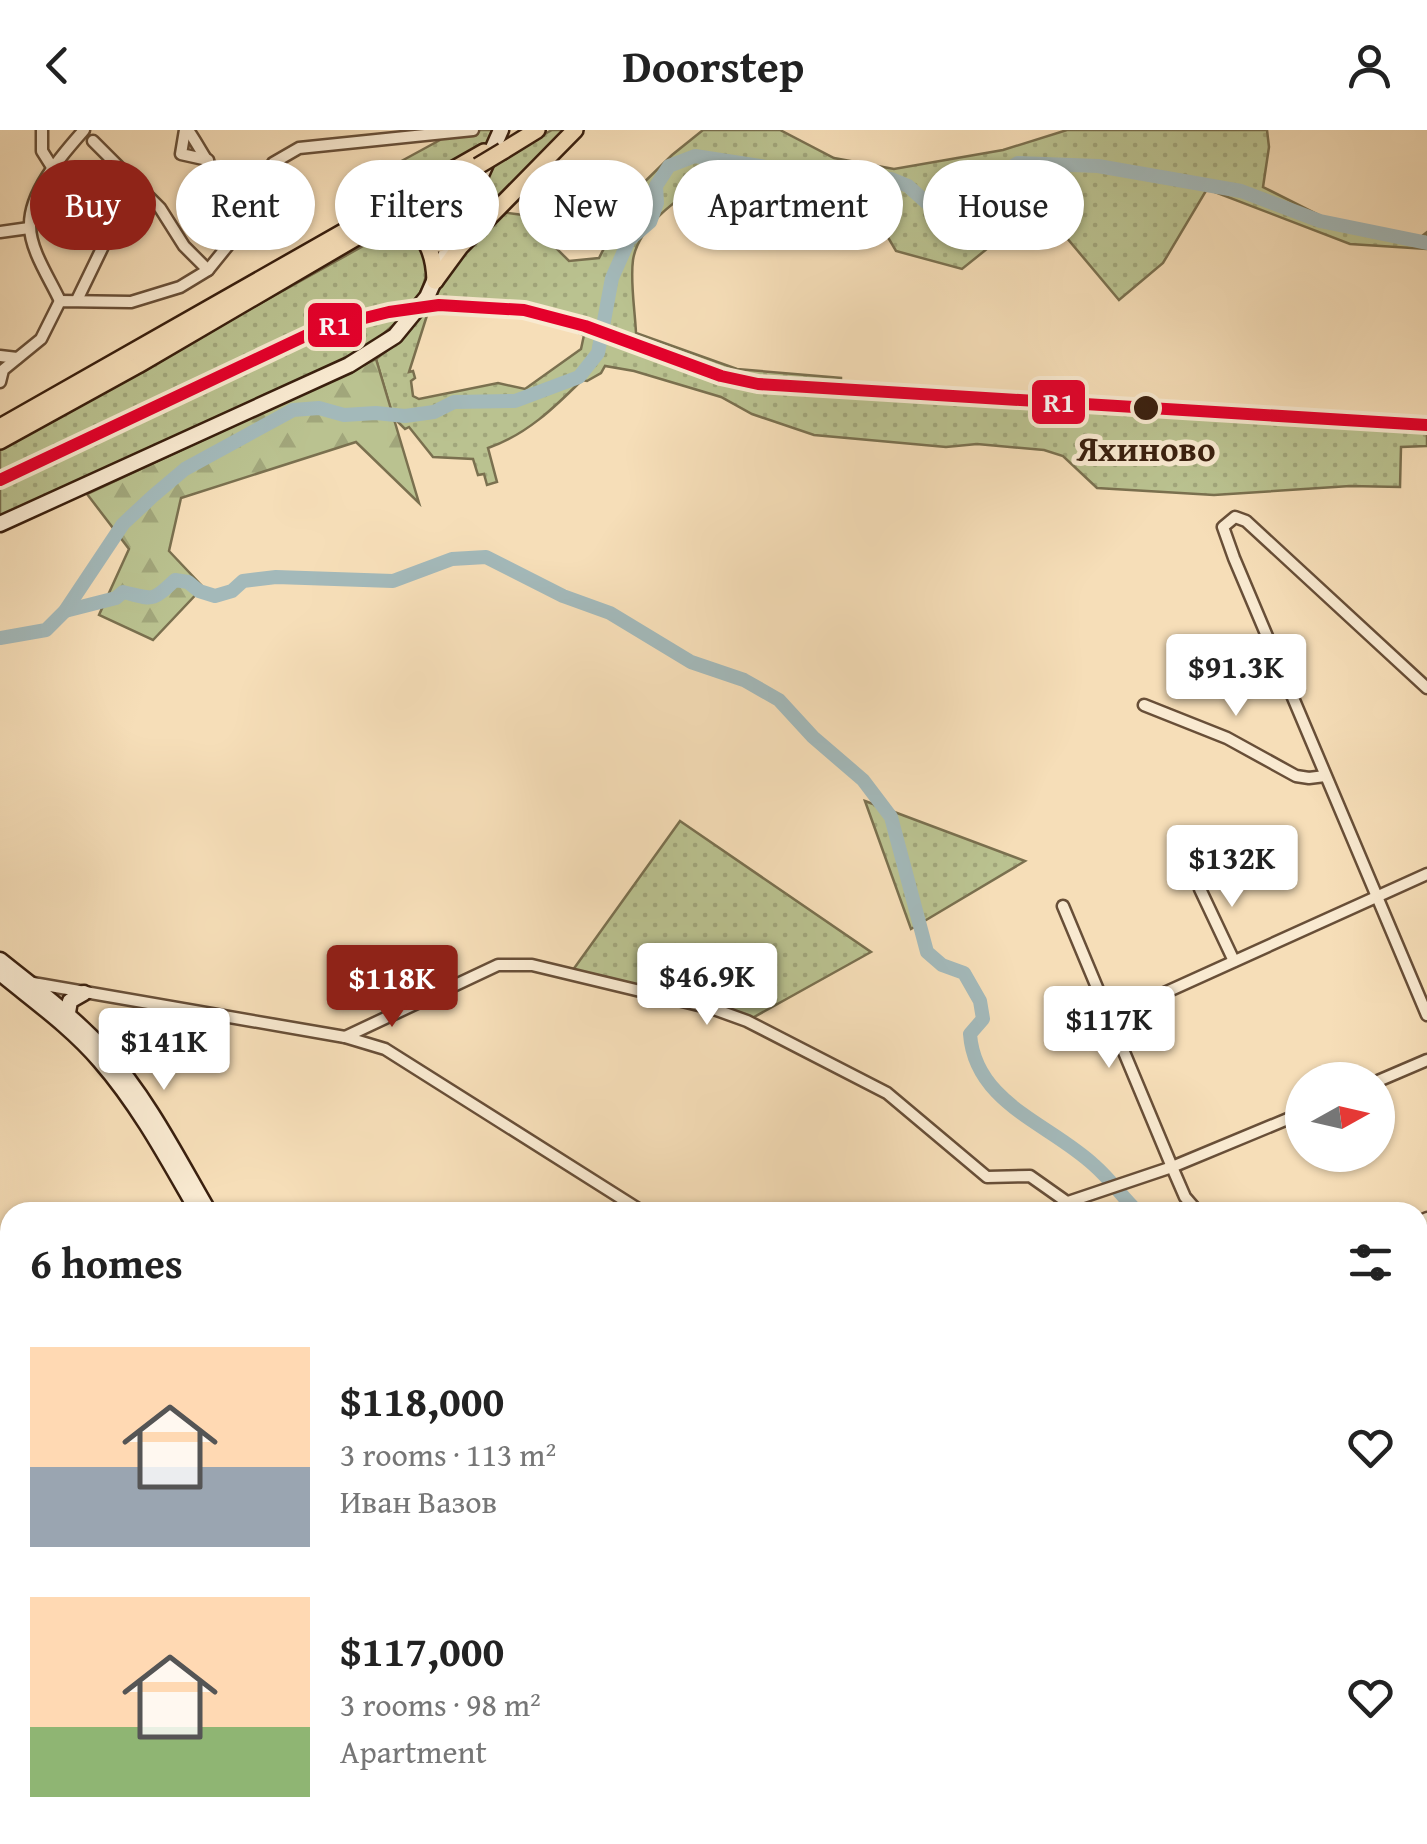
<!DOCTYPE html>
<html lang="en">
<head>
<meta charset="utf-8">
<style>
	body { margin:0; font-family:"Gentium Book Plus",serif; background:#f2f2f2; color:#222; height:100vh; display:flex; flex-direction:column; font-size:38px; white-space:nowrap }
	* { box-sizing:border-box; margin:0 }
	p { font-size:32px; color:#767676 }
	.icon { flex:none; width:55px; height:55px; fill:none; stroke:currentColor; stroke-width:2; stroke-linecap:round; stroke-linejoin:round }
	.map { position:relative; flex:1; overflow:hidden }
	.details { position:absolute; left:0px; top:1072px; width:1428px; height:642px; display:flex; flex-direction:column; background:#fff; border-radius:30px 30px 0 0; box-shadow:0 2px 8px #0004 }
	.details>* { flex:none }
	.guide { position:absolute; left:30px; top:30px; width:1368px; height:90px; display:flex; gap:20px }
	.needle { width:65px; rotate:82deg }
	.buttons { position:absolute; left:1285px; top:932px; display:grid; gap:20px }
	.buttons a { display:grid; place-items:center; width:110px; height:110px; border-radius:50%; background:#fff; box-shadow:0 2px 8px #0004; font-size:50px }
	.price { position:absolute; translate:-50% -85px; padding:0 22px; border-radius:10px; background:#fff; color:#222; font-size:32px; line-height:65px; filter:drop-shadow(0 2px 5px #0008) }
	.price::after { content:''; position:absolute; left:50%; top:60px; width:30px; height:22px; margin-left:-15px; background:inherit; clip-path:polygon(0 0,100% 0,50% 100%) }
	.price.current { background:#8f2418; color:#fff }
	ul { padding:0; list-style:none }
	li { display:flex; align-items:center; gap:30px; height:250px; padding:0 30px }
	li span { display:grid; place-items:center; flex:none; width:280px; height:200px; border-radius:0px; color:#555 }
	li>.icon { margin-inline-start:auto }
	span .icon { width:120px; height:120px; fill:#fffc; stroke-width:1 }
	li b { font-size:42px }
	h2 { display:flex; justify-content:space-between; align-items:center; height:120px; padding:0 30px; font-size:42px }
	.pill { padding:0 35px; border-radius:45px; background:#fff; box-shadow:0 2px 8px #0004; font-size:35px; line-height:90px }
	.pill.current { background:#8f2418; color:#fff }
	header { display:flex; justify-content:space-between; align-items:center; height:130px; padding:0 30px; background:#fff; font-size:45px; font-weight:800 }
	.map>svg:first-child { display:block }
	.grass { fill:url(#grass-dots); stroke:#7a704f; stroke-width:2.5; fill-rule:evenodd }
	.forest { fill:url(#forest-firs); stroke:#7a704f; stroke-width:2.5 }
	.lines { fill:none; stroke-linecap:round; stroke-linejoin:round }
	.stream { stroke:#797b75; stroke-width:2.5 }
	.river { stroke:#a3b9ba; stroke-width:14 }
	.street-casing { stroke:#684f38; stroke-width:15 }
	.secondary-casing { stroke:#391f0e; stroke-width:19 }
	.primary-casing { stroke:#391f0e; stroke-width:20 }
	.street { stroke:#f9ead1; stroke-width:10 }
	.secondary { stroke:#f9ead1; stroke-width:14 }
	.primary { stroke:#f6deb8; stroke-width:15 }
	.primary-bridge-casing { stroke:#391f0e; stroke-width:20; stroke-linecap:butt }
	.primary-bridge { stroke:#f6deb8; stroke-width:15 }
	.rail-1-casing { stroke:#f9ead1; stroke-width:20 }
	.rail-1 { stroke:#e4002b; stroke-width:12 }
	.stop-dot { fill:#391f0e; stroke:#f9ead1; stroke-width:4 }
	.labels { text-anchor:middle; stroke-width:10; stroke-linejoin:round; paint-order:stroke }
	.stop-label { font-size:35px; font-weight:bold; fill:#391f0e; stroke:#f9ead1 }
	.line-badge { stroke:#f9ead1; stroke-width:4 }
	.badge-label { font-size:28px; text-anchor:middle; font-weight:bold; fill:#fff }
</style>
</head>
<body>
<header><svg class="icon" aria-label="back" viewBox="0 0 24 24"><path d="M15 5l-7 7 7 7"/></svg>Doorstep<svg class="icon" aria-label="person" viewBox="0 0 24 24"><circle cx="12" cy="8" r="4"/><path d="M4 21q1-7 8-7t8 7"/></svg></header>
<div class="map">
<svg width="1427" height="1714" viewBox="0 0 1427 1714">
	<defs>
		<pattern id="grass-dots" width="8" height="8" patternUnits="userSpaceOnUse" patternTransform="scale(2.5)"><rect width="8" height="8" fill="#bac290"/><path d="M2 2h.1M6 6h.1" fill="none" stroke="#a1a67b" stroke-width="1.8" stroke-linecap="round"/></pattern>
		<pattern id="forest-firs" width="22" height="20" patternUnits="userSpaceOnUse" patternTransform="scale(2.5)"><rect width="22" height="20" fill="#bac290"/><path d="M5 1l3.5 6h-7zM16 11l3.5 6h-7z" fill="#a1a67b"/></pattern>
	</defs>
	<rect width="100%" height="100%" fill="#f6deb8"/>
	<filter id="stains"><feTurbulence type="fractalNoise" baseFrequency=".002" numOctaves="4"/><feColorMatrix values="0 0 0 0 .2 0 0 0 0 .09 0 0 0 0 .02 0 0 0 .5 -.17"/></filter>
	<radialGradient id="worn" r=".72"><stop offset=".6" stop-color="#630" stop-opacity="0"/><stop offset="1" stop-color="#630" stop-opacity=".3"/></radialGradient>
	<!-- grass -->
	<g class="grass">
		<path d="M443 0H495L488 15 407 60 396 34 440 10Z"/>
		<path d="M552 0H569L459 111 494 32Z"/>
		<path d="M703 0H780L834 28 894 39 1003 20 1067 0H1267L1269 17 1263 57 1327 89 1417 110 1427 102V119L1350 114 1207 59 1163 133 1119 170 1040 76 962 139 896 121 882 97 731 65 701 53C675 71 638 97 633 130 630 152 635 180 636 203L737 239 841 248V260L1427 295V316L1401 317 1400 357 1350 356 1214 365 1097 358 1063 326 1044 320 977 314 946 317 814 305 752 284 721 267 634 241 605 236 601 243 587 251 582 250C554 278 526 305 488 318L497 352 487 355 484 344 478 345 473 329 433 327 409 297 405 299 393 287 376 229C412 203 424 180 449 144 464 122 483 102 501 82L523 85 569 131 599 128 632 64 672 25ZM454 176 537 186 584 205 581 219 525 259 498 253 419 269 413 266 411 251 415 248 413 241 409 242 429 179Z"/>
		<path d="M475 43 448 103 442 109 393 91Z"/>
		<path d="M397 103C437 115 431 143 415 173L363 180 312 198 0 345V318L365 115Z"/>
		<path d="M406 184 366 219 0 386V356L331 201Z"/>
		<path d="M865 671 1025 731 911 799Z"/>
		<path d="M680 691 871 822 747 891 570 844Z"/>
		<path d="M0 1525 10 1536 12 1705 4 1714H0Z"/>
		<path d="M603 1705H701L705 1712 608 1714Z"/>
	</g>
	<!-- forest -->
	<path class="forest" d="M376 229 419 373 356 312 181 368 169 421 203 457 153 510 99 485 129 419 87 364Z"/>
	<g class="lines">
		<!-- stream -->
		<g class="stream">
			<path d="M0 1110 10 1121"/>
			<path d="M479 1705 484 1714"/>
		</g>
		<!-- river -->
		<g class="river">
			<path d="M65 481 116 468 123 462C153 469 151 473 175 450L188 452 199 461 215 466 232 461 243 451 276 447 393 451 452 429 486 427 563 466 610 483 691 532 744 550 779 570 813 607 863 650 891 687 927 822 942 835 964 843 980 871 983 889 970 904C975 974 1051 994 1095 1036 1111 1050 1123 1068 1138 1082"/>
			<path d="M0 508 46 500 65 481 123 394 153 366 185 339 293 280 319 278 344 285 376 283 405 286 434 282 454 272 515 271 579 247 598 223 612 148 629 110 650 92 657 73 656 56 669 36 695 26 779 39 825 58 852 60 868 51 891 49 908 56 927 73 949 74 984 62 997 46 1018 33 1098 36 1241 61 1320 91 1427 113"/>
			<path d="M1418 1246H1427"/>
		</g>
		<defs>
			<g id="street">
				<path d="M42 0V21L52 37"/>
				<path d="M185 0 181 24 208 30"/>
				<path d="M188 0C213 37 211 53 260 59"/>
				<path d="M93 11 160 78 184 116 208 140"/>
				<path d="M0 102 29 98"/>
				<path d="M77 170 122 77 140 56"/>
				<path d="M60 171C50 149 30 120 30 96 29 61 63 24 84 0"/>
				<path d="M0 226 17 228"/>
				<path d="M0 252 3 240 41 209 60 171 131 172 180 157 208 140 238 103 273 33 299 18 473 0"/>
				<path d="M1427 558 1246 391 1235 387 1223 397 1234 428 1427 885"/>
				<path d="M1144 575 1227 608 1296 646 1309 648 1325 646"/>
				<path d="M1195 737 1200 759 1234 831"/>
				<path d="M1063 776 1172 1037 1185 1067 1198 1082"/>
				<path d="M33 853 345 907 385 919 643 1082"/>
				<path d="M1109 888 1427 744"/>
				<path d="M345 907 498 835H532L711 878 747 891 887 963 987 1047 1030 1046 1081 1082"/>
				<path d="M1378 951 1427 930"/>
				<path d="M1068 1072 1172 1037 1302 983"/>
				<path d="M1418 1092 1427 1088"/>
				<path d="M0 1180 10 1192"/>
				<path d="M1418 1220 1427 1219"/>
				<path d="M1418 1264 1427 1268"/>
				<path d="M1418 1303 1427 1287"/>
				<path d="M0 1336 10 1326"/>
				<path d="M0 1382 10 1373"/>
				<path d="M1418 1401 1427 1406"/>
				<path d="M0 1420 10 1412"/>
				<path d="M0 1452 10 1465"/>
				<path d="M1418 1541 1427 1543"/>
				<path d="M509 1714 527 1705"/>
			</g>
			<g id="secondary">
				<path d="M0 394 349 235 395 206 427 167 501 0"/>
				<path d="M0 830C36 859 73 886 105 921 148 969 177 1027 209 1082"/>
				<path d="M0 843C34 871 71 897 100 931 140 977 168 1030 198 1082"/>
				<path d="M67 888 70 871 84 863"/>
				<path d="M558 1705 563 1714"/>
			</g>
			<g id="primary">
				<path d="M503 21 537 0"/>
				<path d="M378 102C418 84 434 115 435 151"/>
				<path d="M426 111 439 114 452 109"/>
				<path d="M435 151 460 117 575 0"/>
				<path d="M0 297 484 22"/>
				<path d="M0 311 138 235 422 69"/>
			</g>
		</defs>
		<!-- street casing -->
		<use href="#street" class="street-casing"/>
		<!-- secondary casing -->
		<use href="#secondary" class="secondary-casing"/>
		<!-- primary casing -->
		<use href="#primary" class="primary-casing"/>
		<!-- street -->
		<use href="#street" class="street"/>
		<!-- secondary -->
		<use href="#secondary" class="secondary"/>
		<!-- primary -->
		<use href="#primary" class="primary"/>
		<defs>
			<path id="primary-bridge" d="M478 36 503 21"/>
		</defs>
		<!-- primary-bridge casing -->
		<use href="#primary-bridge" class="primary-bridge-casing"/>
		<!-- primary-bridge -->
		<use href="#primary-bridge" class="primary-bridge"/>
		<defs>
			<path id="rail-1" d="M0 350 320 199 389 182 439 175 524 180 585 196 721 246 758 254 1427 295"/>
		</defs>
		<!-- rail-1 casing -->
		<use href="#rail-1" class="rail-1-casing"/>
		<!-- rail-1 -->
		<use href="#rail-1" class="rail-1"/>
	</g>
	<!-- markers -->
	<circle class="stop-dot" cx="1146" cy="278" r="14"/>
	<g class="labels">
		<!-- stop labels -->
		<g class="stop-label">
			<text x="1146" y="331">Яхиново</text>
		</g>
	</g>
	<g class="line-badge">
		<rect x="306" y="171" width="58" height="48" rx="10" fill="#e4002b"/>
		<rect x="1030" y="248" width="57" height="48" rx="10" fill="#e4002b"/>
	</g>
	<g class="badge-label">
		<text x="335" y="205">R1</text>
		<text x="1059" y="282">R1</text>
	</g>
	<rect width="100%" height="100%" filter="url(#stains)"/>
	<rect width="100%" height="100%" fill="url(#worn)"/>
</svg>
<div class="buttons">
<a><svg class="needle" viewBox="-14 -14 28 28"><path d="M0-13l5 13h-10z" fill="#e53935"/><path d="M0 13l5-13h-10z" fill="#767676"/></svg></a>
</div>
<b class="price" style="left:1236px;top:589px">$91.3K</b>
<b class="price" style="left:1232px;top:780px">$132K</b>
<b class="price" style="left:707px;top:898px">$46.9K</b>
<b class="price current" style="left:392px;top:900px">$118K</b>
<b class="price" style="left:1109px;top:941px">$117K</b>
<b class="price" style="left:164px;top:963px">$141K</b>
<div class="guide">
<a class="pill current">Buy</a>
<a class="pill">Rent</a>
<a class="pill">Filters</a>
<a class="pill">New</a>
<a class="pill">Apartment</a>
<a class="pill">House</a>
</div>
<section class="details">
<h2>6 homes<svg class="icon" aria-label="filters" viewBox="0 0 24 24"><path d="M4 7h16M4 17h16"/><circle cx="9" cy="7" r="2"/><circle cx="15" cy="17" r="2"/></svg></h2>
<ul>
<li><span style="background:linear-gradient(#ffd9b3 60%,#9aa5b1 0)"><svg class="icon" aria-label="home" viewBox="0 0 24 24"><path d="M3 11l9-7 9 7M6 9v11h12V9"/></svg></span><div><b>$118,000</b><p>3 rooms · 113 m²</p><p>Иван Вазов</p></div><svg class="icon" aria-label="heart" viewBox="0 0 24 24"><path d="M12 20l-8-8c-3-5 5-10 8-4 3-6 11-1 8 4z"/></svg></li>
<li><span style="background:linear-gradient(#ffd9b3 65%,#8fb573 0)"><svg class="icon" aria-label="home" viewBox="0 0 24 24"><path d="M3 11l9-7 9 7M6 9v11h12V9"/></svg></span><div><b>$117,000</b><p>3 rooms · 98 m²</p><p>Apartment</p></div><svg class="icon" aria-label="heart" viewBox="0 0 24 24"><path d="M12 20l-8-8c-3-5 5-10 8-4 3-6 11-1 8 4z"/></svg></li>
</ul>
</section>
</div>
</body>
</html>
